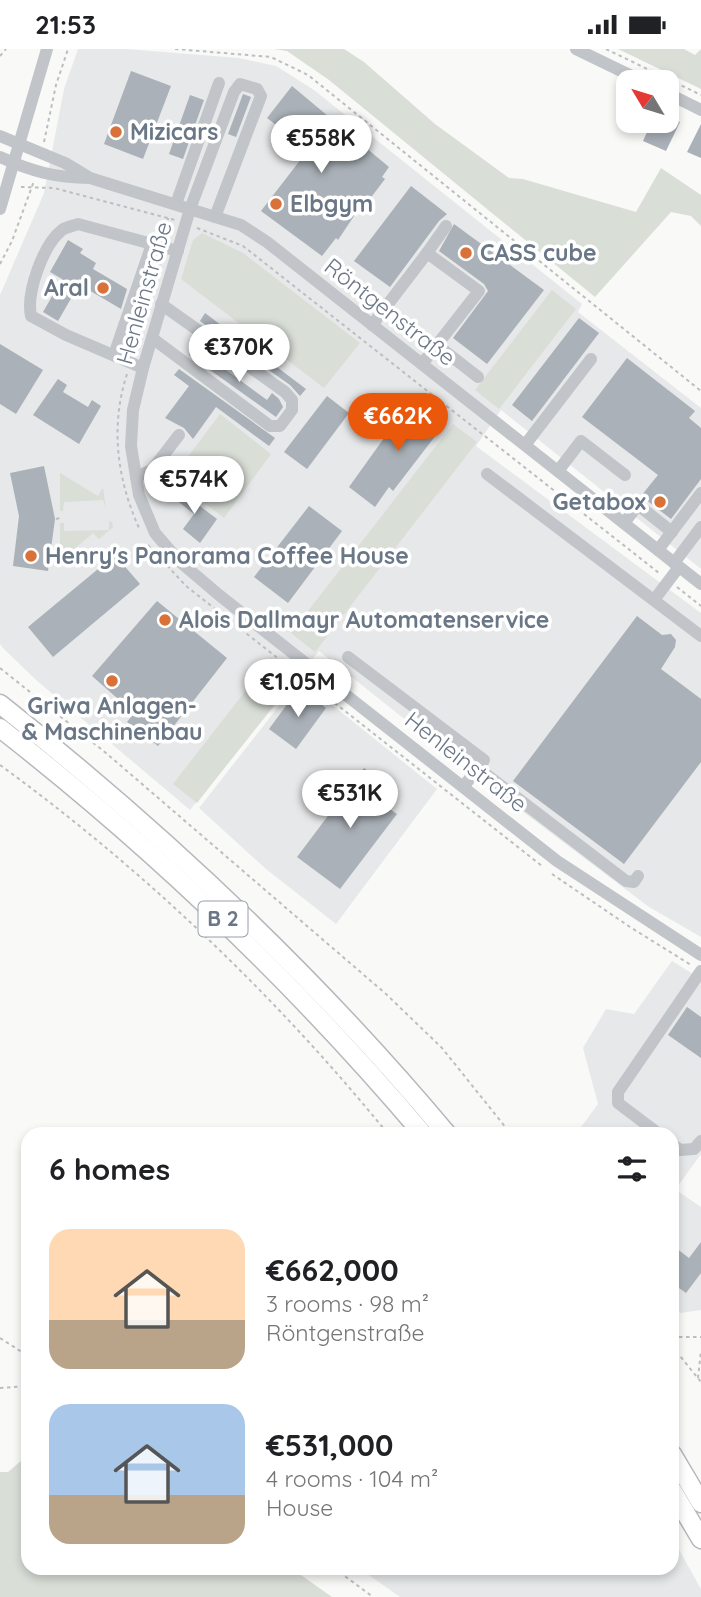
<!DOCTYPE html>
<html lang="en">
<head>
<meta charset="utf-8">
<style>
	body { margin:0; font-family:Quicksand,sans-serif; background:#f6f6f6; color:#202124; height:100vh; display:flex; flex-direction:column; font-size:26px; white-space:nowrap }
	* { box-sizing:border-box; margin:0 }
	p { font-size:23px; color:#757577 }
	.icon { flex:none; width:38px; height:38px; fill:none; stroke:currentColor; stroke-width:2; stroke-linecap:round; stroke-linejoin:round }
	.map { position:relative; flex:1; overflow:hidden }
	.drawer { position:absolute; left:21px; top:1078px; width:658px; height:448px; display:flex; flex-direction:column; background:#fff; border-radius:21px; box-shadow:0 4px 10px #0003 }
	.drawer>* { flex:none }
	.needle { width:46px; rotate:308deg }
	.fabs { position:absolute; left:616px; top:21px; display:grid; gap:14px }
	.fabs a { display:grid; place-items:center; width:63px; height:63px; border-radius:14px; background:#fff; box-shadow:0 4px 10px #0003; font-size:35px }
	.price { position:absolute; translate:-50% -60px; padding:0 16px; border-radius:24px; background:#fff; color:#222; font-size:23px; line-height:46px; filter:drop-shadow(0 2px 4px #0008) }
	.price::after { content:''; position:absolute; left:50%; top:42px; width:21px; height:16px; margin-left:-10px; background:inherit; clip-path:polygon(0 0,100% 0,50% 100%) }
	.price.active { background:#ea580c; color:#fff }
	ul { padding:0; list-style:none }
	li { display:flex; align-items:center; gap:21px; height:175px; padding:0 28px }
	li span { display:grid; place-items:center; flex:none; width:196px; height:140px; border-radius:21px; color:#555 }
	li>.icon { margin-inline-start:auto }
	span .icon { width:84px; height:84px; fill:#fffc; stroke-width:1 }
	li b { font-size:30px }
	h2 { display:flex; justify-content:space-between; align-items:center; height:84px; padding:0 28px; font-size:30px }
	.status { display:flex; justify-content:space-between; align-items:center; height:49px; padding:0 35px; background:#fff; direction:ltr }
	.status svg { height:19px; fill:currentColor }
	.map>svg:first-child { display:block }
	.built { fill:#e7e8e9 }
	.green { fill:#d9ded7 }
	.building { fill:#aab1b8 }
	.lines { fill:none; stroke-linecap:round; stroke-linejoin:round }
	.highway-casing { stroke:#b5b8bc; stroke-width:21 }
	.path { stroke:#bcbec1; stroke-width:2; stroke-dasharray:3.5 3.5; stroke-linecap:butt }
	.minor { stroke:#c1c5c9; stroke-width:12 }
	.highway { stroke:#fff; stroke-width:18 }
	.poi-dot { fill:#d97138; stroke:#fff; stroke-width:2.5 }
	.labels { text-anchor:middle; stroke-width:7; stroke-linejoin:round; paint-order:stroke }
	.shield { fill:#fff; stroke:#97a0ab; stroke-width:2 }
	.shield-label { font-size:21px; font-weight:bold; fill:#6a7787 }
	.poi-label { font-size:23px; font-weight:bold; fill:#6a7787; stroke:#fff; text-anchor:start }
	.street-label { font-size:23px; fill:#6a7787; stroke:#fff }
</style>
</head>
<body>
<div class="status"><b>21:53</b><svg viewBox="0 0 49 12"><path d="M0 12V9h3v3zM5 12V6h3v6zM10 12V3h3v9zM15 12V0h3v12zM26 1h20v11H26zM47 4h2v5h-2z"/></svg></div>
<div class="map">
<svg width="701" height="1548" viewBox="0 0 701 1548">
	<rect width="100%" height="100%" fill="#f9f9f8"/>
	<!-- built -->
	<g class="built">
		<path d="M78 0H126L239 9 276 17 314 41 582 255 578 263 701 359V520L501 361 476 397 701 564V888L649 858 481 731 319 602 190 761 36 631 3 599 0 595V246L44 144 64 40Z"/>
		<path d="M300 630 437 740 336 875 266 820 199 759Z"/>
		<path d="M672 912 701 930V1105L672 1145V1085H576L598 1055 583 999 606 960 634 965Z"/>
		<path d="M679 1143 701 1158V1261L680 1264 672 1254V1152Z"/>
		<path d="M672 1488 701 1540V1548H400L359 1519H672Z"/>
	</g>
	<!-- green -->
	<g class="green">
		<path d="M274 0H344L364 13 435 75 509 129 523 130 636 163 661 119 701 146V177L691 167 671 163 595 248 329 31 287 2Z"/>
		<path d="M618 0H684L695 6 701 0V40Z"/>
		<path d="M202 184 243 204 360 294 324 339 181 230 193 191Z"/>
		<path d="M552 241 576 260 499 360 475 341Z"/>
		<path d="M220 365 271 405 224 469 172 429Z"/>
		<path d="M453 375 477 393 315 603 291 584Z"/>
		<path d="M60 424 98 447 103 439 106 460 103 451 64 453 63 462H60Z"/>
		<path d="M109 472 112 473 113 478 99 490 93 484 60 512V474H64V482L109 481Z"/>
		<path d="M271 609 296 628 197 754 173 735Z"/>
		<path d="M28 1406V1519H291L332 1548H0V1423H8Z"/>
	</g>
	<!-- building -->
	<g class="building">
		<path d="M131 22 171 37 143 110 104 95Z"/>
		<path d="M292 37 389 118 382 128 385 130 369 151 366 149 338 191 336 189 322 207 261 162 308 101 267 69Z"/>
		<path d="M243 45 251 48 236 88 228 85Z"/>
		<path d="M190 46 204 51 183 110 169 105Z"/>
		<path d="M667 67 680 73 666 102 643 92 652 72H667Z"/>
		<path d="M701 75V109L687 103Z"/>
		<path d="M411 137 447 165 439 172 390 238 354 212Z"/>
		<path d="M454 175 544 241 487 315 453 289 488 242 484 235 439 202Z"/>
		<path d="M68 191 83 200 80 204 96 214 93 220 127 240 121 260 82 237 76 248 73 246 58 272 43 263 62 230 50 223Z"/>
		<path d="M205 264 306 340 300 347 290 336 200 272Z"/>
		<path d="M579 269 599 284 532 372 512 356Z"/>
		<path d="M0 295 43 321 16 365 0 355Z"/>
		<path d="M195 298 267 351 272 344 279 350 283 358 276 368 189 306Z"/>
		<path d="M627 309 695 362 689 369 701 379V430L671 470 641 447 658 426 582 368Z"/>
		<path d="M179 320 275 389 269 397 216 358 193 390 184 379 165 369 189 337 174 326Z"/>
		<path d="M58 330 67 336 63 343 88 358 92 351 101 357 79 395 33 366Z"/>
		<path d="M327 347 349 364 307 420 284 403Z"/>
		<path d="M416 350 446 373 393 442 389 438 375 458 349 438 402 364 404 365Z"/>
		<path d="M44 417 55 470 48 522 13 517 19 467 10 424Z"/>
		<path d="M172 436 217 470 200 494 183 480 194 465 166 443Z"/>
		<path d="M309 457 342 482 288 554 254 528Z"/>
		<path d="M115 506 140 535 53 608 28 578Z"/>
		<path d="M157 552 227 609 158 697 127 673 134 664 92 627Z"/>
		<path d="M637 567 662 586 671 585 676 591 675 598 661 620 701 650V713L624 815 513 732Z"/>
		<path d="M299 639 326 659 296 700 269 680Z"/>
		<path d="M364 719 396 743 385 757 397 765 340 840 297 808Z"/>
		<path d="M687 958 701 968V1009L668 986Z"/>
		<path d="M701 1193V1224L686 1244 672 1234V1196L689 1209Z"/>
	</g>
	<g class="lines">
		<defs>
			<g id="highway">
				<path d="M0 655C163 784 313 925 447 1085"/>
				<path d="M0 679C155 800 296 935 423 1085"/>
				<path d="M672 1405 701 1454"/>
				<path d="M672 1441 701 1490"/>
			</g>
		</defs>
		<!-- highway casing -->
		<use href="#highway" class="highway-casing"/>
		<!-- path -->
		<g class="path">
			<path d="M175 0 271 8 308 26 701 342"/>
			<path d="M606 0 701 46"/>
			<path d="M0 7 6 0"/>
			<path d="M44 93 56 36 68 0"/>
			<path d="M21 138 54 139 175 171"/>
			<path d="M197 179 243 197 659 524"/>
			<path d="M168 185V169"/>
			<path d="M0 215 12 192 34 132"/>
			<path d="M133 303 161 211"/>
			<path d="M127 325C110 377 117 430 139 479"/>
			<path d="M56 470 60 469"/>
			<path d="M148 496 186 537 542 817"/>
			<path d="M677 538 701 557"/>
			<path d="M0 619 106 704 386 945 442 999 511 1085"/>
			<path d="M0 716C143 820 276 947 388 1085"/>
			<path d="M552 825 630 878 691 916"/>
			<path d="M672 1288H701"/>
			<path d="M0 1289 28 1307"/>
			<path d="M672 1297 701 1333"/>
			<path d="M698 1329 701 1302"/>
			<path d="M0 1339 28 1337"/>
			<path d="M334 1519 373 1548"/>
		</g>
		<!-- minor -->
		<g class="minor">
			<path d="M576 0 644 33"/>
			<path d="M667 44 701 61"/>
			<path d="M0 87 65 114 90 129 241 176 267 193 701 535"/>
			<path d="M0 108C30 122 56 129 89 129"/>
			<path d="M176 155 219 34"/>
			<path d="M0 160 47 0"/>
			<path d="M215 168 261 47 257 40 240 35 234 43 190 160 143 319 133 361 131 397 139 446 155 484 179 512 219 546 557 812 701 906"/>
			<path d="M427 204 446 177"/>
			<path d="M372 276 427 204 479 242 422 315"/>
			<path d="M152 289 270 377H280L292 361V351L285 343 161 255"/>
			<path d="M437 296 478 328"/>
			<path d="M114 306 152 195"/>
			<path d="M143 319 66 286 31 267C26 244 43 196 62 181 66 178 73 177 78 175L178 202"/>
			<path d="M525 396 591 310"/>
			<path d="M558 422 581 392 625 426"/>
			<path d="M487 425 701 587"/>
			<path d="M136 428 152 421 179 386"/>
			<path d="M624 474 638 456 672 483"/>
			<path d="M658 501 701 444"/>
			<path d="M674 514 701 478"/>
			<path d="M654 551 679 518"/>
			<path d="M348 608 484 711 464 737"/>
			<path d="M478 719 626 832 634 833 638 827"/>
			<path d="M659 1085 618 1054V1043L701 922"/>
			<path d="M672 1095 680 1101 694 1100 701 1092"/>
		</g>
		<!-- highway -->
		<use href="#highway" class="highway"/>
	</g>
	<!-- markers -->
	<g class="poi-dot">
		<circle cx="116" cy="83" r="7"/>
		<circle cx="276" cy="155" r="7"/>
		<circle cx="466" cy="204" r="7"/>
		<circle cx="103" cy="239" r="7"/>
		<circle cx="660" cy="453" r="7"/>
		<circle cx="31" cy="507" r="7"/>
		<circle cx="165" cy="571" r="7"/>
		<circle cx="112" cy="632" r="7"/>
	</g>
	<g class="labels">
		<!-- shield labels -->
		<rect class="shield" x="198.5" y="852.5" width="49" height="35" rx="5"/>
		<g class="shield-label">
			<text x="223" y="877">B 2</text>
		</g>
		<!-- poi labels -->
		<g class="poi-label">
			<text x="130" y="91">Mizicars</text>
			<text x="290" y="163">Elbgym</text>
			<text x="480" y="212">CASS cube</text>
			<text x="89" y="247" text-anchor="end">Aral</text>
			<text x="646" y="461" text-anchor="end">Getabox</text>
			<text x="45" y="515">Henry's Panorama Coffee House</text>
			<text x="179" y="579">Alois Dallmayr Automatenservice</text>
			<text x="112" y="665" text-anchor="middle">Griwa Anlagen-<tspan x="112" dy="26">&amp; Maschinenbau</tspan></text>
		</g>
		<!-- street labels -->
		<g class="street-label">
			<text transform="translate(144 244) rotate(-74)" y="8">Henleinstraße</text>
			<text transform="translate(390 263) rotate(38)" y="8">Röntgenstraße</text>
			<text transform="translate(466 713) rotate(38)" y="8">Henleinstraße</text>
		</g>
	</g>
</svg>
<div class="fabs">
<a><svg class="needle" viewBox="-14 -14 28 28"><path d="M0-13l5 13h-10z" fill="#e53935"/><path d="M0 13l5-13h-10z" fill="#757577"/></svg></a>
</div>
<b class="price" style="left:321px;top:126px">€558K</b>
<b class="price" style="left:239px;top:335px">€370K</b>
<b class="price active" style="left:398px;top:404px">€662K</b>
<b class="price" style="left:194px;top:467px">€574K</b>
<b class="price" style="left:298px;top:670px">€1.05M</b>
<b class="price" style="left:350px;top:781px">€531K</b>
<section class="drawer">
<h2>6 homes<svg class="icon" aria-label="filters" viewBox="0 0 24 24"><path d="M4 7h16M4 17h16"/><circle cx="9" cy="7" r="2"/><circle cx="15" cy="17" r="2"/></svg></h2>
<ul>
<li><span style="background:linear-gradient(#ffd9b3 65%,#b9a48a 0)"><svg class="icon" aria-label="home" viewBox="0 0 24 24"><path d="M3 11l9-7 9 7M6 9v11h12V9"/></svg></span><div><b>€662,000</b><p>3 rooms · 98 m²</p><p>Röntgenstraße</p></div></li>
<li><span style="background:linear-gradient(#a9c7e8 65%,#b9a48a 0)"><svg class="icon" aria-label="home" viewBox="0 0 24 24"><path d="M3 11l9-7 9 7M6 9v11h12V9"/></svg></span><div><b>€531,000</b><p>4 rooms · 104 m²</p><p>House</p></div></li>
</ul>
</section>
</div>
</body>
</html>
